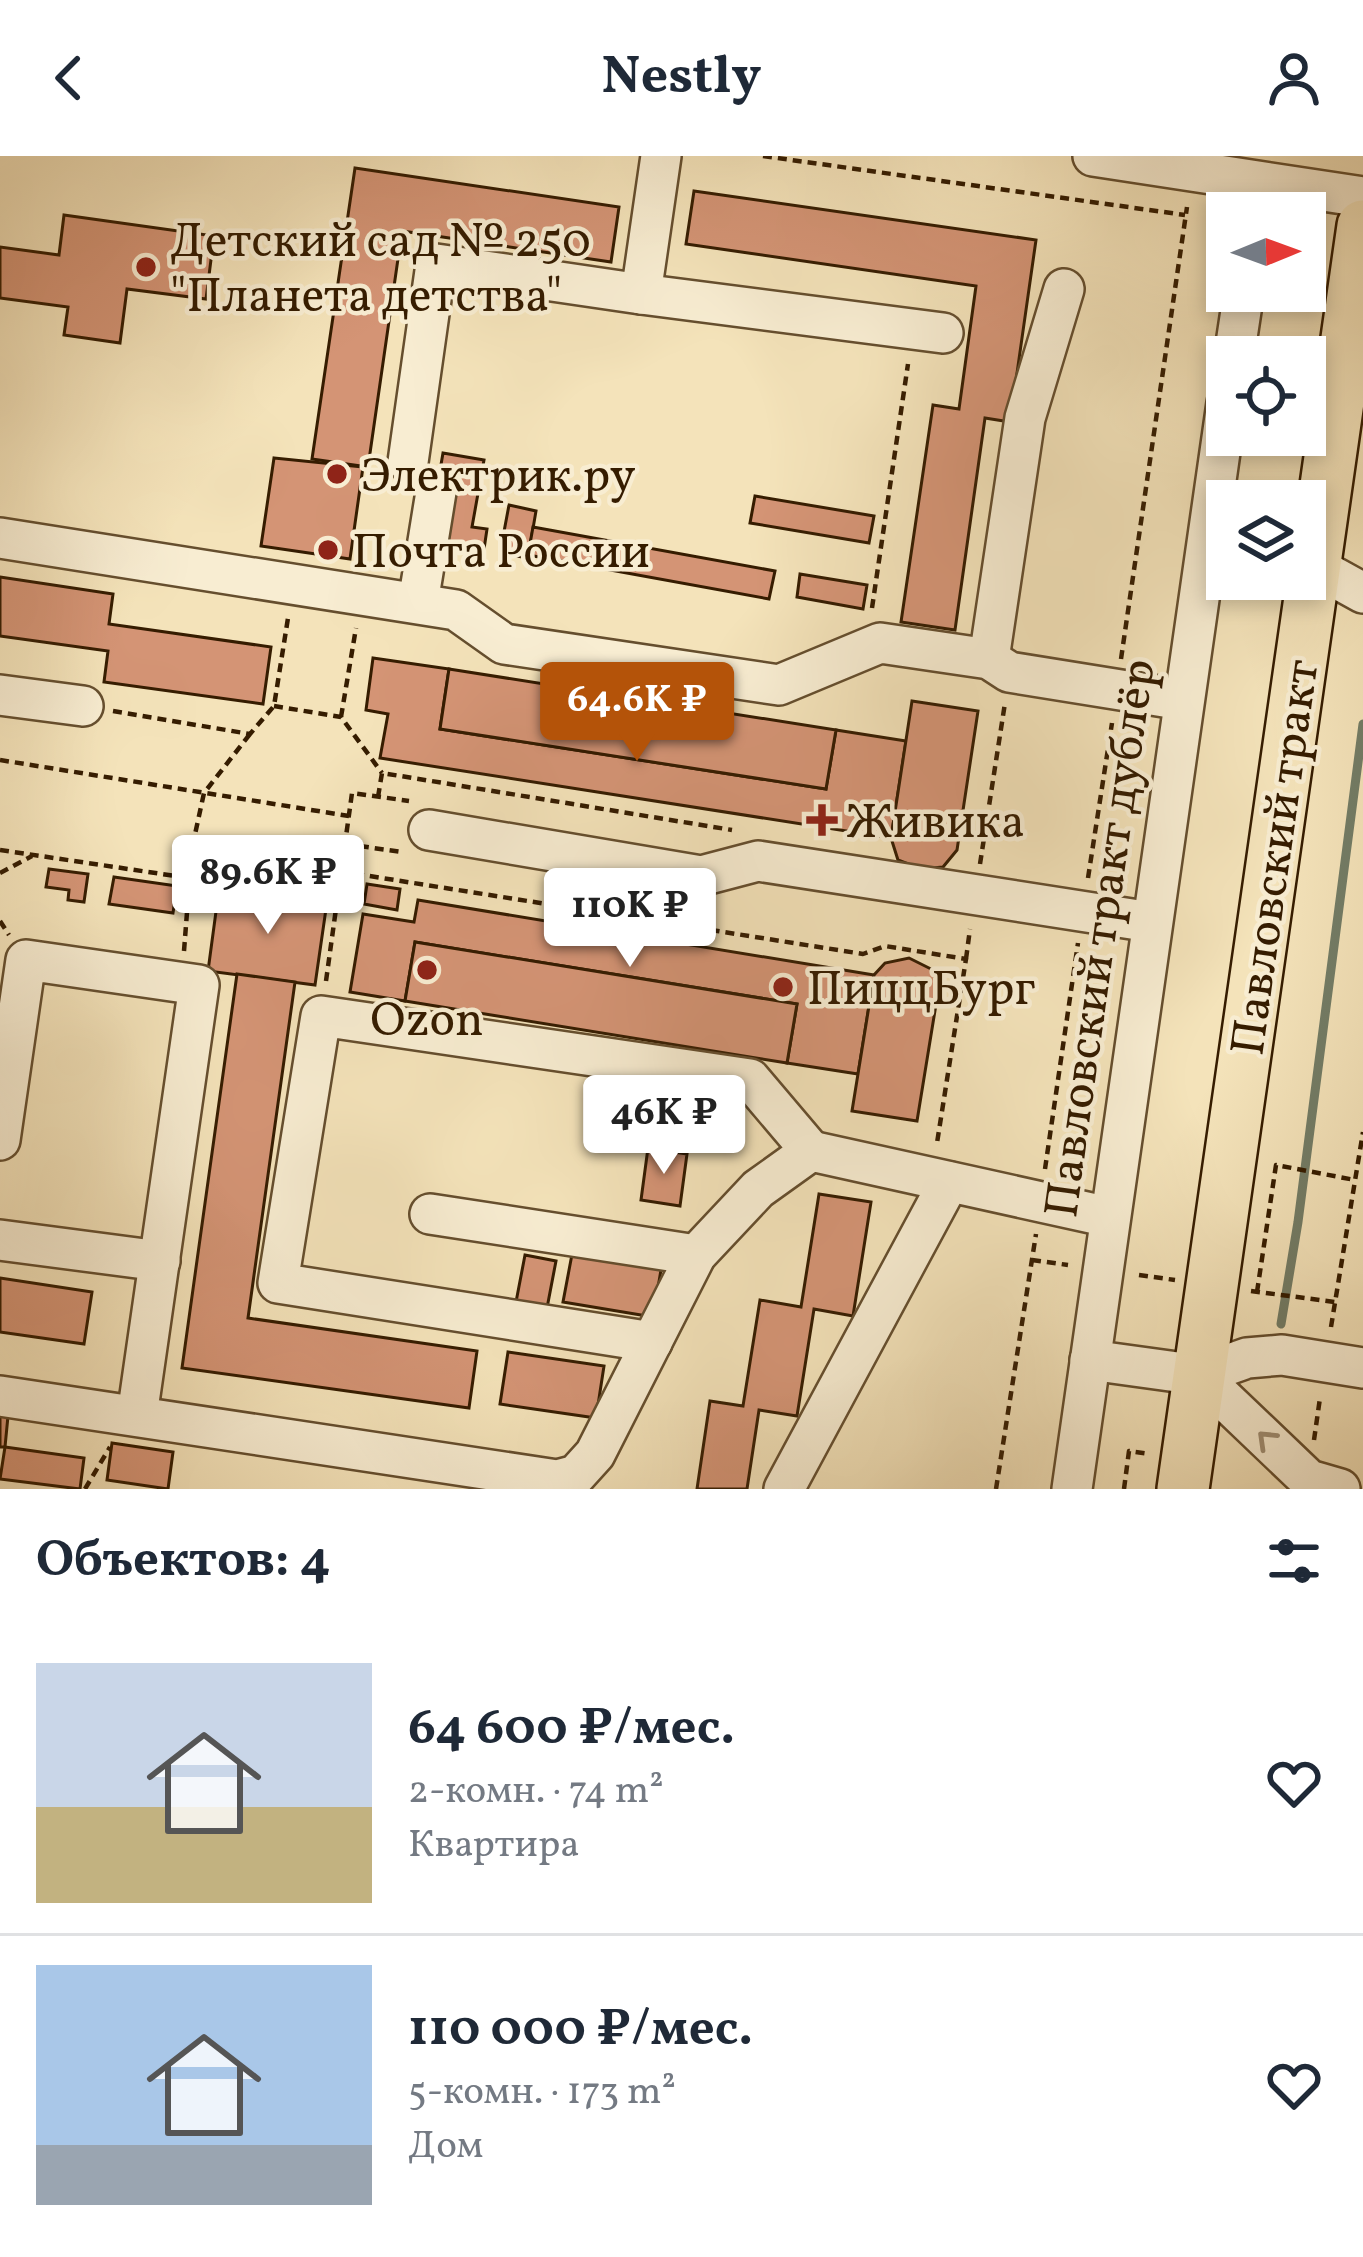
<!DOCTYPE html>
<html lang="ru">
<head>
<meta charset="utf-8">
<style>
	body { margin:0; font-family:Vollkorn,serif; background:#f2f2f3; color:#1f2937; height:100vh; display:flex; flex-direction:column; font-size:45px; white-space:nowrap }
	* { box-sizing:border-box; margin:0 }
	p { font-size:39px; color:#747a83 }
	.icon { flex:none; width:66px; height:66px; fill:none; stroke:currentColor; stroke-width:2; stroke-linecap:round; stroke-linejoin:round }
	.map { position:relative; height:1333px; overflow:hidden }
	.panel { display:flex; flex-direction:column; background:#fff; flex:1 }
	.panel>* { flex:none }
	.needle { width:78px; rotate:89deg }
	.controls { position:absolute; left:1206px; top:36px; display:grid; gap:24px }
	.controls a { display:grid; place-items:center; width:120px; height:120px; border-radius:0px; background:#fff; box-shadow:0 6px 18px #0003; font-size:60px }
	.price { position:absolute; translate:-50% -102px; padding:0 27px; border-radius:12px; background:#fff; color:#222; font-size:39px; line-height:78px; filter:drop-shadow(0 3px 6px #0008) }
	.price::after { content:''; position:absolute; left:50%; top:72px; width:36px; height:27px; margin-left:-18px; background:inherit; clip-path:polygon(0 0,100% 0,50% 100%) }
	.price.active { background:#b45309; color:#fff }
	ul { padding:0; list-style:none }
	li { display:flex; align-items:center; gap:36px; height:300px; padding:0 36px }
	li+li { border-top:3px solid #e0e1e3 }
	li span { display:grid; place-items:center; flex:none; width:336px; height:240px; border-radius:0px; color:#555 }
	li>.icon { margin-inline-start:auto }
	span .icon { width:144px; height:144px; fill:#fffc; stroke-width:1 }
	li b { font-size:51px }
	h2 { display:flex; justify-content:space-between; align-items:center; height:144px; padding:0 36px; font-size:51px }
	header { display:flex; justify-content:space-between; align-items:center; height:156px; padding:0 36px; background:#fff; font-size:54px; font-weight:700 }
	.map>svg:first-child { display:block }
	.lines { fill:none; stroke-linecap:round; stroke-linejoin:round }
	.stream { stroke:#737d67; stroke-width:9 }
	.building { fill:#d49475; stroke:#351c00; stroke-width:3 }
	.minor-casing { stroke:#654e2e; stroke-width:44 }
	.major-casing { stroke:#351c00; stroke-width:56 }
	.path { stroke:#351c00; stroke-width:4.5; stroke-dasharray:9 6; stroke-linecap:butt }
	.minor { stroke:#f8edd2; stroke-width:39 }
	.major { stroke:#f4e3ba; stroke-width:51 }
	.oneway { stroke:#a08f74 }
	.poi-dot { fill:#8f2418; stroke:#f8edd2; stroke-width:4.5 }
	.labels { text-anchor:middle; stroke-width:9; stroke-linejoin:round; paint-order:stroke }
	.poi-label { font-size:48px; fill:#351c00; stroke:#f8edd2; text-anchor:start }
	.street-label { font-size:48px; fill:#351c00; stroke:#f8edd2 }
</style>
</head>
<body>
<header><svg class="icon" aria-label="back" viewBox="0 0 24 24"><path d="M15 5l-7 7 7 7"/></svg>Nestly<svg class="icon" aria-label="person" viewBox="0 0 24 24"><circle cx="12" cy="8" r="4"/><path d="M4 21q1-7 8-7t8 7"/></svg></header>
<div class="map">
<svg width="1363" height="1333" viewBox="0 0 1363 1333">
	<rect width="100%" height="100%" fill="#f4e3ba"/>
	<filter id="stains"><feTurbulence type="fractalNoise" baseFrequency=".00167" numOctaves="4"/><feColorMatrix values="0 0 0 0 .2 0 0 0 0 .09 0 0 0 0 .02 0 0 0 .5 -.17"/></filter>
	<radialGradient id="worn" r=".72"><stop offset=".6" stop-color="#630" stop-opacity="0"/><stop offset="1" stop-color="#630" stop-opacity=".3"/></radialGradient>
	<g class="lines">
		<!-- stream -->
		<path class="stream" d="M1281 1168 1298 1066 1363 568"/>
	</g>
	<!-- building -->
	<g class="building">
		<path d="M355 12 619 51 611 106 402 75 368 311 312 303Z"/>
		<path d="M694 35 1036 84 1010 266 985 262 955 474 901 466 933 249 959 253 976 130 686 88Z"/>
		<path d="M64 59 214 80 206 143 127 133 120 187 64 179 68 151 0 142V91L59 99Z"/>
		<path d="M443 297 484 304 472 371 487 373 483 400 443 393 438 326Z"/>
		<path d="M274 302 363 311 350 403 261 390Z"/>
		<path d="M755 340 874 360 869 387 750 367Z"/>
		<path d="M509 349 536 355 528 402 500 397Z"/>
		<path d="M533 371 775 415 769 443 528 399Z"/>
		<path d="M800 418 867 429 863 453 797 441Z"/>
		<path d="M0 421 113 438 109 468 271 491 263 548 104 526 108 495 0 480Z"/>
		<path d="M373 502 449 513 440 573 826 633 836 574 906 585 891 682 380 602 388 558 366 554Z"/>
		<path d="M449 513 836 574 826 633 440 573Z"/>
		<path d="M912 545 978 555 957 694 943 711 921 713 898 704 891 682Z"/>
		<path d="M49 713 88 718 84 746 68 744 69 734 46 731Z"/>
		<path d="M114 721 177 730 173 757 109 748Z"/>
		<path d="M367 728 400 733 397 754 364 748Z"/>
		<path d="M235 734 327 746 315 829 208 815 217 748Z"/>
		<path d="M418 744 874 819 858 918 787 907 797 848 415 786 405 845 350 836 363 758 414 766Z"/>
		<path d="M415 786 797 848 787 907 405 845Z"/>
		<path d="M909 802 931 813 939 830 917 965 852 955 874 819 885 807Z"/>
		<path d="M237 818 295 826 248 1162 477 1195 469 1252 182 1212Z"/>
		<path d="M648 992 687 998 680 1050 641 1044Z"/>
		<path d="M819 1038 871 1046 853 1160 814 1153 797 1260 759 1254 747 1333H697L710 1245 743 1250 760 1144 801 1151Z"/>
		<path d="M573 1093 662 1108 653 1161 563 1146Z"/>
		<path d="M525 1099 556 1105 547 1152 516 1146Z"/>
		<path d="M0 1122 92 1136 84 1188 0 1176Z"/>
		<path d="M508 1196 604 1210 596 1262 500 1248Z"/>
		<path d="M0 1259 8 1260 5 1291H0Z"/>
		<path d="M112 1287 173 1296 168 1333 107 1324Z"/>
		<path d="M5 1291 84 1302 80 1333 0 1323Z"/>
	</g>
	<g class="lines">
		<defs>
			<g id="minor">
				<path d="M1093 0 1363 41"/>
				<path d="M641 138 943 177"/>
				<path d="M1234 201 1244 135"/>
				<path d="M408 306 436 108 641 138 661 0"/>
				<path d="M0 382 456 454 504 488 779 529 880 487 989 503 1009 516 1183 544"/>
				<path d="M1314 410 1363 437"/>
				<path d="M418 447 436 336"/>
				<path d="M989 503 1025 262 1064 133"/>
				<path d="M0 539 83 550"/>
				<path d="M429 674 701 720 758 705 1151 766"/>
				<path d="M0 984 26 804 199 829 137 1260"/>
				<path d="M430 1058 696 1099"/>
				<path d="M0 1084 160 1105"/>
				<path d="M652 1186 278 1127 321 860 750 923 811 995"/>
				<path d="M1090 1204 1199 1219 1247 1202 1282 1199 1363 1212"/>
				<path d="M1199 1219 1309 1324 1340 1333"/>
				<path d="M0 1240 557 1324 576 1319 595 1298 696 1099 758 1033 811 995 1109 1061"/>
				<path d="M784 1333 949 1026"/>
				<path d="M1072 1333 1227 247"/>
			</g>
			<path id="major" d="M1183 1333 1363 70"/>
		</defs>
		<!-- minor casing -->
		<use href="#minor" class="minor-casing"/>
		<!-- major casing -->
		<use href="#major" class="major-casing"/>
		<!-- path -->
		<g class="path">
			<path d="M763 0 1185 59"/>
			<path d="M872 452 908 208"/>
			<path d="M1121 503 1187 51"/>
			<path d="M274 550 341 561 382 617"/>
			<path d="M113 555 250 578 274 550 288 462"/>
			<path d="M341 561 356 472"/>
			<path d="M0 604 349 660"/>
			<path d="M378 641 382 617 732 674"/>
			<path d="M345 688 402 696"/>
			<path d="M192 692 863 798 885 790 966 803 937 987"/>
			<path d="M0 694 189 722"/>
			<path d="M980 708 1005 547"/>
			<path d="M0 717 32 700"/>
			<path d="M1088 722 1112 567"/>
			<path d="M0 765 9 779"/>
			<path d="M184 795 192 692 204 637 250 578"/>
			<path d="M966 803 970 773"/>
			<path d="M326 825 352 637 409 645"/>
			<path d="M1045 1013 1078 787"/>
			<path d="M1032 1104 1068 1109"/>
			<path d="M1139 1119 1175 1124"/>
			<path d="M1251 1135 1335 1146"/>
			<path d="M1257 1136 1276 1009 1355 1024"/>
			<path d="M1331 1171 1363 976"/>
			<path d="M1314 1284 1320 1242"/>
			<path d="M85 1333 110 1291"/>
			<path d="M996 1333 1036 1078"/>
			<path d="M1124 1333 1129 1295 1150 1298"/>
		</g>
		<!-- minor -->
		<use href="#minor" class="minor"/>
		<!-- major -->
		<use href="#major" class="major"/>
	</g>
	<!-- one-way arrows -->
	<defs><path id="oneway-chevron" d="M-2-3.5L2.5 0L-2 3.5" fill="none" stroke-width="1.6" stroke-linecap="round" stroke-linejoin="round" transform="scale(3)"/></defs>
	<use class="oneway" href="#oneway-chevron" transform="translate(1266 1283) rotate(-136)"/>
	<!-- markers -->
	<g class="poi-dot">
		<circle cx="146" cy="111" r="12"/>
		<circle cx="337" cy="318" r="12"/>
		<circle cx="328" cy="394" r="12"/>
		<path d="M816 646h12v12h12v12h-12v12h-12v-12h-12v-12h12z"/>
		<circle cx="427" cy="814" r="12"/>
		<circle cx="783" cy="831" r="12"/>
	</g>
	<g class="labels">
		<!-- poi labels -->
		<g class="poi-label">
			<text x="170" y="100">Детский сад № 250<tspan x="170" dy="55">"Планета детства"</tspan></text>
			<text x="361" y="335">Электрик.ру</text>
			<text x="352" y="411">Почта России</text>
			<text x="846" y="681">Живика</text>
			<text x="807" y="848">ПиццБург</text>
			<text x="427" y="879" text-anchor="middle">Ozon</text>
		</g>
		<!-- street labels -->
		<g class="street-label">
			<text transform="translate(1273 701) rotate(-82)" y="17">Павловский тракт</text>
			<text transform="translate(1098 782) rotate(-82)" y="17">Павловский тракт дублёр</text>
		</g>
	</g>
	<rect width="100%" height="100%" filter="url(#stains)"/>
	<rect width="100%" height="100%" fill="url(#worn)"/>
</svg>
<div class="controls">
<a><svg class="needle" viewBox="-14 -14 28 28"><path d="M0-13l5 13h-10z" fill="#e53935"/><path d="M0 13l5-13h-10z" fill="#747a83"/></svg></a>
<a><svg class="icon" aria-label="locate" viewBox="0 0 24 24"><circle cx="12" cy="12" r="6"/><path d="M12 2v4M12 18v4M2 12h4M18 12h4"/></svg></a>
<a><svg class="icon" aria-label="layers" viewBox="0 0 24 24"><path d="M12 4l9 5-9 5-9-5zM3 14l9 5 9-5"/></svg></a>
</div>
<b class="price active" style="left:637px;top:608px">64.6K ₽</b>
<b class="price" style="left:268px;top:781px">89.6K ₽</b>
<b class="price" style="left:630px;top:814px">110K ₽</b>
<b class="price" style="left:664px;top:1021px">46K ₽</b>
</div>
<section class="panel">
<h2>Объектов: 4<svg class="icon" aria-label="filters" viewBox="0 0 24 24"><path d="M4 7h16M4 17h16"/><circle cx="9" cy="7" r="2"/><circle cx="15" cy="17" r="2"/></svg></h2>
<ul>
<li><span style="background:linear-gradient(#c9d6e8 60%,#c2b280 0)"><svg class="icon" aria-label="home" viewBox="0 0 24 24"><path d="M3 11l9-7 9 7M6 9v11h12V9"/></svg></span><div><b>64 600 ₽/мес.</b><p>2-комн. · 74 m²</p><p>Квартира</p></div><svg class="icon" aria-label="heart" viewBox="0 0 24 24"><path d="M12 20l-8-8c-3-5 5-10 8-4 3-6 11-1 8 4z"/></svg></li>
<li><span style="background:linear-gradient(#a9c7e8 75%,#9aa5b1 0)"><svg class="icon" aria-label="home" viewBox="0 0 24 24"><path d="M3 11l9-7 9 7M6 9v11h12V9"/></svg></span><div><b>110 000 ₽/мес.</b><p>5-комн. · 173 m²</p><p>Дом</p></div><svg class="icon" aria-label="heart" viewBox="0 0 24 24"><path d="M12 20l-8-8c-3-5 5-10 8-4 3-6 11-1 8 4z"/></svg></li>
</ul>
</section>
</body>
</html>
